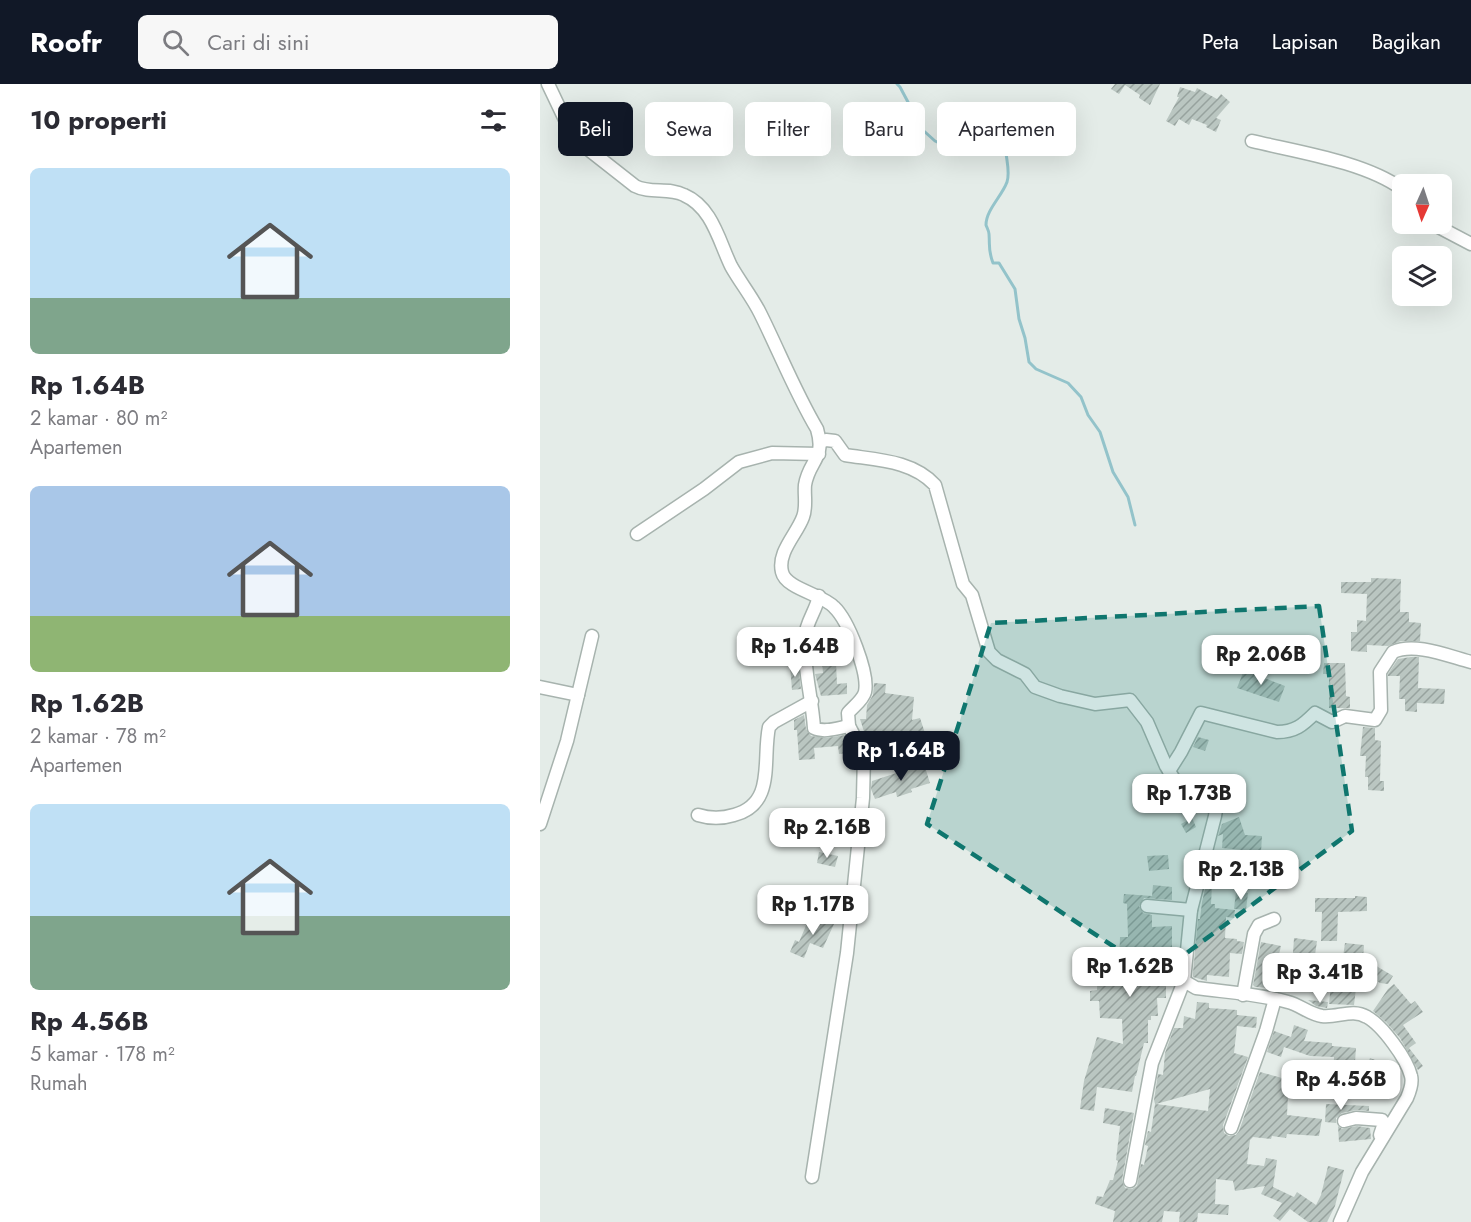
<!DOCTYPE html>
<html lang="id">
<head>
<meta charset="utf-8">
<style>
	body { margin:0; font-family:Jost,sans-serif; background:#f7f7f7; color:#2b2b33; height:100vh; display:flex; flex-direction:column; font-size:22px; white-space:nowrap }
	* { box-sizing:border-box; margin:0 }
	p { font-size:20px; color:#7c7c81 }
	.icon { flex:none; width:33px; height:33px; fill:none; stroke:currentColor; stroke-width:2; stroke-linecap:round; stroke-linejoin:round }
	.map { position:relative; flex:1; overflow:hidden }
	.details { display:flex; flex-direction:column; background:#fff; width:540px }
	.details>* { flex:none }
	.banner { position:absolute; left:18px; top:18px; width:570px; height:54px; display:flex; gap:12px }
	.needle { width:39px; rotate:183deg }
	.fabs { position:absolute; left:852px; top:90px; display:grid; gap:12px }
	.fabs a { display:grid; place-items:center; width:60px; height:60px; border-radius:9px; background:#fff; box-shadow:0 6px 24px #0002; font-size:30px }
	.price { position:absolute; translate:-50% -51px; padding:0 14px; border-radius:12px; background:#fff; color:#222; font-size:20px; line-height:39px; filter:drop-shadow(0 2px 3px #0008) }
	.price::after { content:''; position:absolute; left:50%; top:36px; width:18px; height:14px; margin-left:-9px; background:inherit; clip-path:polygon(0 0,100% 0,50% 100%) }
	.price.selected { background:#111827; color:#fff }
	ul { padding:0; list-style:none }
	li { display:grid; align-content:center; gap:12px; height:318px; padding:0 30px }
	li span { display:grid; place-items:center; height:186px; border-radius:9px; color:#555 }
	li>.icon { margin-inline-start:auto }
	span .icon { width:108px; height:108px; fill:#fffc; stroke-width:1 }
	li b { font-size:26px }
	h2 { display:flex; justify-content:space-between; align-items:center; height:72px; padding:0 30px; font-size:26px }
	.chip { padding:0 21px; border-radius:9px; background:#fff; box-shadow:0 6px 24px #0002; font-size:21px; line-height:54px }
	.chip.selected { background:#111827; color:#fff }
	header { display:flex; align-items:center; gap:36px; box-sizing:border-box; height:84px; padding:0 30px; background:#111827; color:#fff }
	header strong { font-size:28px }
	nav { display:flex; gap:33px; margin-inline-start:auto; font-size:21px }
	.search { width:420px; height:54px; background:#f7f7f7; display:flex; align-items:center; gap:15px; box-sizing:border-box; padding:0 21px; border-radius:9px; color:#7c7c81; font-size:22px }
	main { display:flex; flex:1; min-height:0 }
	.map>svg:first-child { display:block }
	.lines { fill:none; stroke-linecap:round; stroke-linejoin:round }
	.stream { stroke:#93c3ca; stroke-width:3 }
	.building { fill:url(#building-hatch); fill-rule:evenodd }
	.street-casing { stroke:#a7b3ae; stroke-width:15 }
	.street { stroke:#fff; stroke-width:12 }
	.marked { fill:#0f766e; fill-opacity:0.2; stroke:#0f766e; stroke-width:4.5; stroke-dasharray:12 8; stroke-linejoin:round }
</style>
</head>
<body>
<header>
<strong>Roofr</strong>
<div class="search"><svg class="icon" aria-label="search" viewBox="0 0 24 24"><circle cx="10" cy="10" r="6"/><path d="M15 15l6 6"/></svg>Cari di sini</div>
<nav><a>Peta</a><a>Lapisan</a><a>Bagikan</a></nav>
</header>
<main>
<section class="details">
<h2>10 properti<svg class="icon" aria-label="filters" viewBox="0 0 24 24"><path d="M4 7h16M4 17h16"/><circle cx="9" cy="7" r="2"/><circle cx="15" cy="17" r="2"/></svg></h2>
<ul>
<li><span style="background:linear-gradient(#bfe0f5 70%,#7fa58c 0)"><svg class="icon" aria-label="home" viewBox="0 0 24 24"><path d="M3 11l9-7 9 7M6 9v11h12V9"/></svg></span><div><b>Rp 1.64B</b><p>2 kamar · 80 m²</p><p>Apartemen</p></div></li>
<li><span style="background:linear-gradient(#a9c7e8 70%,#8fb573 0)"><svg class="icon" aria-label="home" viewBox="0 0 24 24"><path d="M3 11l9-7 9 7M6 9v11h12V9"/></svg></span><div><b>Rp 1.62B</b><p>2 kamar · 78 m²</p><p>Apartemen</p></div></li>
<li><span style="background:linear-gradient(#bfe0f5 60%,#7fa58c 0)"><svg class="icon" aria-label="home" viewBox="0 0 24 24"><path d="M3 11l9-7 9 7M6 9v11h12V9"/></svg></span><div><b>Rp 4.56B</b><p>5 kamar · 178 m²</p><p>Rumah</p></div></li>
</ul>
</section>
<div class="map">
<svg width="931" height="1138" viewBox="0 0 931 1138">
	<defs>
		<pattern id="building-hatch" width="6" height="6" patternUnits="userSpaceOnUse" patternTransform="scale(1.5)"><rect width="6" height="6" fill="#bac6c1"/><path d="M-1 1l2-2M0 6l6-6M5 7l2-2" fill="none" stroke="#97a29e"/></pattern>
	</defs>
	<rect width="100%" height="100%" fill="#e4ece8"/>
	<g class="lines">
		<!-- stream -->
		<path class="stream" d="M357 0 360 3 369 20 375 39 395 57 414 66 448 62 466 69C467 78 470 89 467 98 462 112 446 126 446 141 447 144 449 147 449 150 450 163 448 166 453 179H459L475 205 479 235 485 254 489 278 496 285 528 299 541 313 548 331 560 348 573 388 588 413 595 441"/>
	</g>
	<!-- building -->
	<g class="building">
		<path d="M575 0H620L610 21 599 14 600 11 585 1 579 10 571 5Z"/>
		<path d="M640 3 655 8 657 4 677 15 681 10 690 18 676 34 681 36 676 48 666 43 667 41 652 35 649 41 639 35 635 42 626 37 639 13H637Z"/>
		<path d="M831 494 861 495 860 528H869V538L881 539 880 557H861L848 562 827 561V568L811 567V548H817V536L826 537 827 510 801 509V498H831Z"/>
		<path d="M297 550 298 566H303L304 577 296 578 297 600 307 599V610L281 612 275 590 283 589 281 567H286L285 551Z"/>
		<path d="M871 573H879L878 604 905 605 904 620 877 619V628L865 627V615H859L860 592H848V590L858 575Z"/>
		<path d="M784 579H805L806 612 810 613V624H789V590H783Z"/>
		<path d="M250 581H258L261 605 252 606Z"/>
		<path d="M704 586 745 602 739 618 697 604Z"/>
		<path d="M334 599 346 600 345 609 374 613 372 636 380 634 390 664 380 667 384 678 335 682 320 635H326L327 621 333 611Z"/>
		<path d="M264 631 266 645 271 652 287 654 305 651 316 673 315 684H308L307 669 299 670 298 662 274 664 275 675 259 676 257 646H254V636Z"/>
		<path d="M823 643 835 644V656L841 657 840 697H844V707L828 706V693H825L826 672H820Z"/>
		<path d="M658 653 669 656 665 667 653 663Z"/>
		<path d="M384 680 390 699 371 705 372 708 357 713 356 708 335 715 331 705 332 697Z"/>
		<path d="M699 733 705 751 722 752 721 768 682 764 683 750 678 752 682 740Z"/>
		<path d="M652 734 656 743 646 749 641 740Z"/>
		<path d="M279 768 298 772 295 783 277 779Z"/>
		<path d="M628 771 629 785 609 787 607 772Z"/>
		<path d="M670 784 681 785 680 801H672L671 820H675V824L695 826 694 834 686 833 685 854 697 855V857L704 858 702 870 690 869 689 893 667 891V897L653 893V889L658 835H660L662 818Z"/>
		<path d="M613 801 632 803V816L604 814 599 822 603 829 612 831V843L632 842V899H626V914H617L618 932H611V936H608V959H604L596 992H595L592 1008 557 1003 554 1027 540 1025 544 997 557 953 583 960 582 935 560 934 559 917H550V907L557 906 558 880 579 879 580 853H588L587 820 583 819 584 810 612 812Z"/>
		<path d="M696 808 708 809 706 826 694 825Z"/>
		<path d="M815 812 827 813V827L798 828 797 857H781L782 828H775V814H815Z"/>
		<path d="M271 830 294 840 283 864 270 859 264 874 250 868 255 856 259 858Z"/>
		<path d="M754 854 777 857 775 871 753 869Z"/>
		<path d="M721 858 741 862 731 904 715 903 713 901Z"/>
		<path d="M805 859 824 861 823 875 803 873Z"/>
		<path d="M833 880 853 892 848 900 840 899 829 892V898L817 896 814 921 789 920 791 899 762 903 760 889Z"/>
		<path d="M854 900 871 920 875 917 883 928 863 941 876 959 869 964 883 982 878 986 860 954 846 938 833 927 848 905Z"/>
		<path d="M768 916 788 918 787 924 776 922Z"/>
		<path d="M657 918 669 919V924L697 926V931L717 933 716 944 697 942 694 969 708 973 683 1041 684 1049 689 1052 696 1051 699 1047 720 988 742 994 744 984 753 987 750 996 783 998 784 990H793L794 973 770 972 744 963 741 973 727 968 734 947 751 953 754 941 768 946 764 957 792 959V962L816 964 815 978H806L805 1003H794L793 1014 748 1011 747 1031 782 1035 779 1052 747 1050 746 1054 732 1052 731 1055 713 1053 710 1056 707 1080 724 1082 726 1074 737 1076 733 1103 754 1113 757 1108 776 1121 781 1111 788 1082 804 1086 795 1122 787 1138H768L750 1125 740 1137 733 1132 742 1119 721 1110 725 1102 695 1107 693 1097 676 1095 675 1120 689 1121 688 1131 658 1129 657 1138H639L640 1128 624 1127 622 1138H573L575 1127 555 1120 557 1112 563 1113 570 1096H573L578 1077 576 1076 580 1042 563 1039 565 1024 594 1029 582 1096 585 1104 592 1105 597 1102 601 1080 604 1081 608 1062 605 1061 608 1047 611 1048 615 1020 614 1016 618 990 623 991 625 969 634 944H643L644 932 655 935ZM670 1005 668 1027 616 1020Z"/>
		<path d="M830 974 845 980 833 1011 819 1005Z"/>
		<path d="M786 1020 829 1022V1027L816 1026 802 1029 796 1034V1039L785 1038Z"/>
		<path d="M798 1042 802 1045 817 1042 830 1044 831 1055 799 1058Z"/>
	</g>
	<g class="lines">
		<defs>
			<g id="street">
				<path d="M8 0 29 44 39 58 95 102C110 110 129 103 144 111 172 123 179 157 191 182 200 198 212 213 220 229 239 267 255 308 277 345 286 375 269 376 265 401 264 411 267 423 263 433 257 450 237 468 242 488 246 505 282 510 294 523 308 536 329 589 325 608 323 616 313 623 308 629L309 642 324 671 323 714 307 869 272 1093"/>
				<path d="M712 57C758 68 825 78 862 105"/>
				<path d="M893 140 931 160"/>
				<path d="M281 358 286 356 295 357 305 371C336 376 372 376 395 401L423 500 432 511 449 568 457 576 485 590 495 603 520 612 555 620 590 616 607 638 626 682 640 705 653 712 671 715 676 726 675 732 651 826 644 897 656 904C686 908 719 910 748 918 760 921 769 930 782 932 798 934 812 924 827 933 842 941 867 975 871 992 873 999 870 1007 867 1014L822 1088 800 1138"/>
				<path d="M97 450 164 405 199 378 232 369 279 370"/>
				<path d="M279 512C276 527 266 538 265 553 263 583 272 613 274 644 284 649 298 644 309 642"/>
				<path d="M0 603 38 611"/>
				<path d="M629 687 641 668 661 629 737 648C755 648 763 641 775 629L792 638 805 632 835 636 841 626 840 588 853 568C875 558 908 572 931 578"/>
				<path d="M158 731C171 735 181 735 194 731 236 720 222 676 229 643L234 638 272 617"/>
				<path d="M0 740 27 657 52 552"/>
				<path d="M607 822 651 826"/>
				<path d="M703 911 714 850 719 841 734 835"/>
				<path d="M804 1037 816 1034 842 1036 844 1039 840 1051"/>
				<path d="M691 1044 726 947 735 915"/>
				<path d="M590 1097 612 979 644 897"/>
			</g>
		</defs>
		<!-- street casing -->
		<use href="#street" class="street-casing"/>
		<!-- street -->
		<use href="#street" class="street"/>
	</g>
	<!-- marked area -->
	<path class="marked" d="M779 522 812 747 617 891 387 740 451 539Z"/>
</svg>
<div class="fabs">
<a><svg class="needle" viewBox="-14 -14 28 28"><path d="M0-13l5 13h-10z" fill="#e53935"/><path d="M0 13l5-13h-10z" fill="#7c7c81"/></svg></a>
<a><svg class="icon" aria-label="layers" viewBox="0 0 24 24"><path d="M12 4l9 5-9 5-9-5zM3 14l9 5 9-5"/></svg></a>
</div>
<b class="price" style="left:255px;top:594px">Rp 1.64B</b>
<b class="price" style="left:721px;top:602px">Rp 2.06B</b>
<b class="price selected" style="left:361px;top:698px">Rp 1.64B</b>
<b class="price" style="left:649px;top:741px">Rp 1.73B</b>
<b class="price" style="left:287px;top:775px">Rp 2.16B</b>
<b class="price" style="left:701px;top:817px">Rp 2.13B</b>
<b class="price" style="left:273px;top:852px">Rp 1.17B</b>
<b class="price" style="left:590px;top:914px">Rp 1.62B</b>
<b class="price" style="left:780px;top:920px">Rp 3.41B</b>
<b class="price" style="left:801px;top:1027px">Rp 4.56B</b>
<div class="banner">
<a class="chip selected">Beli</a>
<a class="chip">Sewa</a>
<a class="chip">Filter</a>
<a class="chip">Baru</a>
<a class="chip">Apartemen</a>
</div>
</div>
</main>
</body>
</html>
